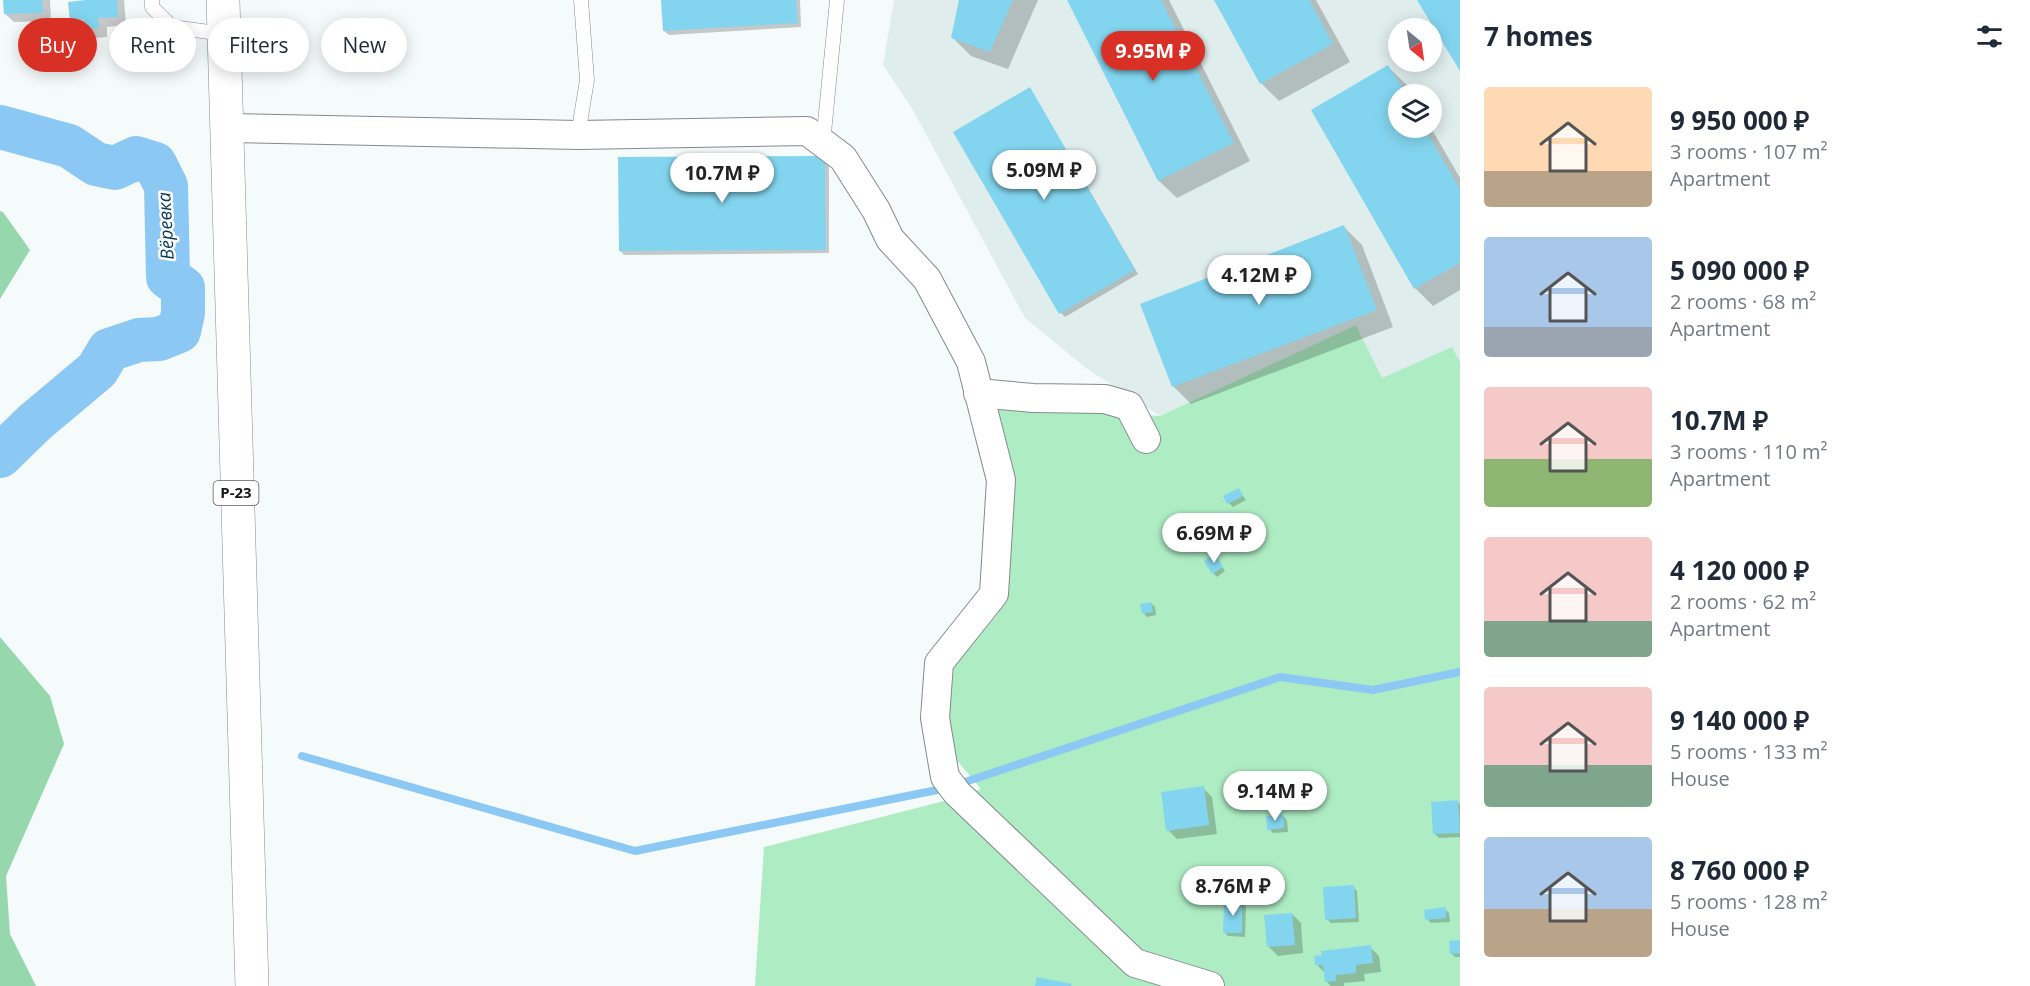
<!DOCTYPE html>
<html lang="en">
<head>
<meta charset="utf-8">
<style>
	body { margin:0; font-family:"Open Sans",sans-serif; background:#f2f2f3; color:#1f2937; height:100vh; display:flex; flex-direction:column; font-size:22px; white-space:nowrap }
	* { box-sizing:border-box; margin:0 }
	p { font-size:20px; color:#747a83 }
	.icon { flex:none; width:33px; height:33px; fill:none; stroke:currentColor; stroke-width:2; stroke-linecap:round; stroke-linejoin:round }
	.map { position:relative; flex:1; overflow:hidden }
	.panel { display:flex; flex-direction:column; background:#fff; width:570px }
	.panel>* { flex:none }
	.top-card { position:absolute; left:18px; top:18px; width:570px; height:54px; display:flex; gap:12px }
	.needle { width:39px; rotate:151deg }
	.buttons { position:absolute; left:1388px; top:18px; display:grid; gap:12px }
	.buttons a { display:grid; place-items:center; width:54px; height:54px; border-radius:50%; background:#fff; box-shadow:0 3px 15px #0003; font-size:30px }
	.price { position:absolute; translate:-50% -51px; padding:0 14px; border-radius:21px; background:#fff; color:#222; font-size:20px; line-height:39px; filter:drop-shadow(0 2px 3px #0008) }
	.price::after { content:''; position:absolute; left:50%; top:36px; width:18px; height:14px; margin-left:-9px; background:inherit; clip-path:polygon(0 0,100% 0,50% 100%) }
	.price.current { background:#d93025; color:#fff }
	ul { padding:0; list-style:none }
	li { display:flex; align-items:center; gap:18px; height:150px; padding:0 24px }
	li span { display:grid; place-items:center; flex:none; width:168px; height:120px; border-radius:6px; color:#555 }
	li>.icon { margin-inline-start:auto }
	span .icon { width:72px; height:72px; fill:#fffc; stroke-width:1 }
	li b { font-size:26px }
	h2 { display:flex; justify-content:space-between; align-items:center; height:72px; padding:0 24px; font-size:26px }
	.chip { padding:0 21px; border-radius:27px; background:#fff; box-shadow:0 3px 15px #0003; font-size:21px; line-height:54px }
	.chip.current { background:#d93025; color:#fff }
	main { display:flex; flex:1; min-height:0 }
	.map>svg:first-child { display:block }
	.built { fill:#dfeded; fill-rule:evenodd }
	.green { fill:#aeedc4 }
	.forest { fill:#97d7ae }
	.shadow { fill:#0003 }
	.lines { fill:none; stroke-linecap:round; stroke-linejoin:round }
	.stream { stroke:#8cc8f4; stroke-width:8 }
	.river { stroke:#8cc8f4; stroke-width:44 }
	.building { fill:#83d5ef }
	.service-casing { stroke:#858a8a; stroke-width:15 }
	.minor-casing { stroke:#858a8a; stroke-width:30 }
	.primary-casing { stroke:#858a8a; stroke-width:34 }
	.service { stroke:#fff; stroke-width:14 }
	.minor { stroke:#fff; stroke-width:28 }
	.primary { stroke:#fff; stroke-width:33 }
	.labels { text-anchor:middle; stroke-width:5; stroke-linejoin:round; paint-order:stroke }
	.shield { fill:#fff; stroke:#5b5d5d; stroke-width:1.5 }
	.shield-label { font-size:15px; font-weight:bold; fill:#151717 }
	.water-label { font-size:18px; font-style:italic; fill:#063754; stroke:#fff }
</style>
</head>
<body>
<main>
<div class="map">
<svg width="1460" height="986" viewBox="0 0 1460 986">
	<rect width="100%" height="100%" fill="#f5fafa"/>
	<!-- built -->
	<path class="built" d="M894 0H1460V362L1452 348 1382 379 1356 325 1160 416 1086 368 1025 318 913 110 883 65ZM1398 28H1431V62H1398ZM1398 94H1431V128H1398Z"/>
	<!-- green -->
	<path class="green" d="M1356 325 1382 378 1452 347 1460 362V986H755L764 847 948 800 981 789 956 759 942 716 948 673 996 616 1006 594 995 403 1160 416Z"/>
	<!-- forest -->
	<g class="forest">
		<path d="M0 211 3 212 30 250 0 299Z"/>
		<path d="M0 637 50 696 64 744 6 876 10 934 36 986H0Z"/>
	</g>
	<!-- shadow -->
	<g class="shadow">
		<path d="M5 0H50L51 21 14 22 5 14Z"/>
		<path d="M95 0H124L126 25 107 27V37L95 38 86 28 80 29 72 20Z"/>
		<path d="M663 0H800L801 27 669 35 664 31Z"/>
		<path d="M961 0H1038L1008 69 971 56 953 38Z"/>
		<path d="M1068 0H1169L1250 161 1177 198 1159 181Z"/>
		<path d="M1215 0H1316L1350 62 1279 101 1261 83Z"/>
		<path d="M1388 67 1406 84 1412 94H1398V128H1431L1460 178V290L1433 306 1415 288 1313 110Z"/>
		<path d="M1033 93 1138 274 1065 317 1061 313Z"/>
		<path d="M620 159 829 161V253L624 255 620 251Z"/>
		<path d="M1344 227 1362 245 1393 327 1191 404 1174 387 1142 304Z"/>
		<path d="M1239 490 1246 500 1233 507 1229 503Z"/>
		<path d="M1247 521 1255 532 1243 539 1239 535Z"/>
		<path d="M1218 560 1225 571 1217 577 1213 573Z"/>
		<path d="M1151 603 1155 607 1156 615 1147 617 1143 613Z"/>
		<path d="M1203 788 1212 797 1217 834 1177 839 1168 830Z"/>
		<path d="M1457 802 1460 804V837L1439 838 1435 834Z"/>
		<path d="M1283 816 1287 820 1288 832 1273 833 1269 829Z"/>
		<path d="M1353 887 1357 891 1359 922 1331 923 1327 919Z"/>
		<path d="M1242 903 1246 907 1245 937 1228 936 1224 932Z"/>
		<path d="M1445 909 1449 913 1450 922 1431 923 1427 919Z"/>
		<path d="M1292 914 1301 923 1303 953 1278 956 1269 947Z"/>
		<path d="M1460 942V957H1455L1451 953Z"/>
		<path d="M1370 947 1379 956 1381 972 1364 974 1365 981 1344 983V986H1331L1326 981V974L1317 965Z"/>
	</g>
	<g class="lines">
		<!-- stream -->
		<g class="stream">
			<path d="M302 756 635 851 947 788"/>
			<path d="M959 784 1280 677 1373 690 1460 672"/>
		</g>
		<!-- river -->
		<path class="river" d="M0 127 69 146 96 164 115 168 136 158 155 164 166 186 168 277 183 288V313L179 331 159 339 139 340 109 350 97 370 35 422 0 456"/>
	</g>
	<!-- building -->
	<g class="building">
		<path d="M3 0H42L43 13 4 14Z"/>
		<path d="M86 0H117L118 17 98 18 99 28 85 29 84 19 70 21 68 2Z"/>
		<path d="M661 0H796L798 23 663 31Z"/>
		<path d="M959 0H1013L990 52 951 38Z"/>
		<path d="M1067 0H1161L1234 143 1158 181Z"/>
		<path d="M1214 0H1309L1333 44 1260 84Z"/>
		<path d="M1417 0H1460V71Z"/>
		<path d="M1388 65 1406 94H1398V128H1424L1460 189V263L1414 289 1311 110Z"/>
		<path d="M1030 87 1135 270 1059 314 953 132Z"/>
		<path d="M825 156 826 250 619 251 618 157Z"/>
		<path d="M1344 225 1377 310 1172 387 1140 304Z"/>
		<path d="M1239 488 1243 496 1227 504 1223 496Z"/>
		<path d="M1247 519 1252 528 1237 536 1233 526Z"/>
		<path d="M1215 554 1223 567 1212 574 1204 561Z"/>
		<path d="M1151 602 1153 612 1142 614 1140 604Z"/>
		<path d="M1204 786 1209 825 1166 831 1161 792Z"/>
		<path d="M1458 800 1460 833 1433 834 1431 802Z"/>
		<path d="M1283 814 1284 828 1267 830 1266 816Z"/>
		<path d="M1354 885 1356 918 1325 920 1323 887Z"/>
		<path d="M1224 901H1242V933H1223Z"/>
		<path d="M1446 907V918L1425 920 1424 910Z"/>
		<path d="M1292 913 1295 945 1267 947 1264 915Z"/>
		<path d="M1460 940V953L1450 954 1449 941Z"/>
		<path d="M1371 945 1373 963 1356 965V973L1336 975V981L1325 982 1323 965H1315L1314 956 1322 955 1321 951Z"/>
		<path d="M1037 977 1072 984 1071 986H1035Z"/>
	</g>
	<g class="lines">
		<defs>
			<g id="service">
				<path d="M152 0V7L172 27 224 34"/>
				<path d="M578 135 587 80 581 0"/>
				<path d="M823 143 837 0"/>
			</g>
			<g id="minor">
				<path d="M227 128 578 135 807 131 843 158 876 210 890 239 927 279 971 362 1001 480 994 594 939 663 935 718 945 777 957 793 1135 963 1210 986"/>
				<path d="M978 393 1033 398 1105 399 1129 406 1146 439"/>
			</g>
			<path id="primary" d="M223 0 252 986"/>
		</defs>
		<!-- service casing -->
		<use href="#service" class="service-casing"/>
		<!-- minor casing -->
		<use href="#minor" class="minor-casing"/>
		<!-- primary casing -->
		<use href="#primary" class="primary-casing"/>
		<!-- service -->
		<use href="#service" class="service"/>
		<!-- minor -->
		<use href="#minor" class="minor"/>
		<!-- primary -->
		<use href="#primary" class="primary"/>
	</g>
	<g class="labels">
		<!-- shield labels -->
		<rect class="shield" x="213.5" y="481" width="45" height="24" rx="4.5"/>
		<g class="shield-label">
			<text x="236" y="498">Р-23</text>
		</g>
		<!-- water labels -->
		<g class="water-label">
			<text transform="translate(166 226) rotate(-93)" y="6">Вёревка</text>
		</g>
	</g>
</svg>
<div class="buttons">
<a><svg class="needle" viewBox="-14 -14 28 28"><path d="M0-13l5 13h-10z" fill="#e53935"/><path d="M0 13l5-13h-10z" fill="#747a83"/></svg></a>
<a><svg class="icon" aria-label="layers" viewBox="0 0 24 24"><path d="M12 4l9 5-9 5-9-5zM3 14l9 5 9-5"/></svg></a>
</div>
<b class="price current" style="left:1153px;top:82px">9.95M ₽</b>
<b class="price" style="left:1044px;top:201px">5.09M ₽</b>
<b class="price" style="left:722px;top:204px">10.7M ₽</b>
<b class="price" style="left:1259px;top:306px">4.12M ₽</b>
<b class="price" style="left:1214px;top:564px">6.69M ₽</b>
<b class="price" style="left:1275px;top:822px">9.14M ₽</b>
<b class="price" style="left:1233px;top:917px">8.76M ₽</b>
<div class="top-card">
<a class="chip current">Buy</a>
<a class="chip">Rent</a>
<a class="chip">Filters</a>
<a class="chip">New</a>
</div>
</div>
<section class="panel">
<h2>7 homes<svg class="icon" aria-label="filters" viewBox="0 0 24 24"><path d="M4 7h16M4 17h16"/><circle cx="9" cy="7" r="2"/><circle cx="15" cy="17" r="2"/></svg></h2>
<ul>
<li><span style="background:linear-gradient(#ffd9b3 70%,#b9a48a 0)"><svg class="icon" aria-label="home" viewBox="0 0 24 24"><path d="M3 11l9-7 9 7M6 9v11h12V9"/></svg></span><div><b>9 950 000 ₽</b><p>3 rooms · 107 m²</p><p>Apartment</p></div></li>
<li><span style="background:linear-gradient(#a9c7e8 75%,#9aa5b1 0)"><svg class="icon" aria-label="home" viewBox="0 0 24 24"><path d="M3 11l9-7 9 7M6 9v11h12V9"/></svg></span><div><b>5 090 000 ₽</b><p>2 rooms · 68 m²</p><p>Apartment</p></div></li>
<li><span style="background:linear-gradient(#f6c9c9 60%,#8fb573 0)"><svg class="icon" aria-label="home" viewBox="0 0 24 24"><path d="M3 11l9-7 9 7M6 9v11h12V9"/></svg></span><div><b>10.7M ₽</b><p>3 rooms · 110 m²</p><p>Apartment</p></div></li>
<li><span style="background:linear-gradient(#f6c9c9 70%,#7fa58c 0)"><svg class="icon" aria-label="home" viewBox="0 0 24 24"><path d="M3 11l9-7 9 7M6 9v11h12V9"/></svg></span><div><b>4 120 000 ₽</b><p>2 rooms · 62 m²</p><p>Apartment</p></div></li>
<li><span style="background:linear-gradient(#f6c9c9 65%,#7fa58c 0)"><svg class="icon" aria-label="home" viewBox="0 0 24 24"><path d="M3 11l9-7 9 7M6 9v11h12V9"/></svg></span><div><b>9 140 000 ₽</b><p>5 rooms · 133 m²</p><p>House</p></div></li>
<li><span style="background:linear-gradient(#a9c7e8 60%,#b9a48a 0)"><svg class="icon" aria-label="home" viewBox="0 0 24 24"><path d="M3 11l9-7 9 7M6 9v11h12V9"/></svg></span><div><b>8 760 000 ₽</b><p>5 rooms · 128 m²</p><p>House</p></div></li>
</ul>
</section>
</main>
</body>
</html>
